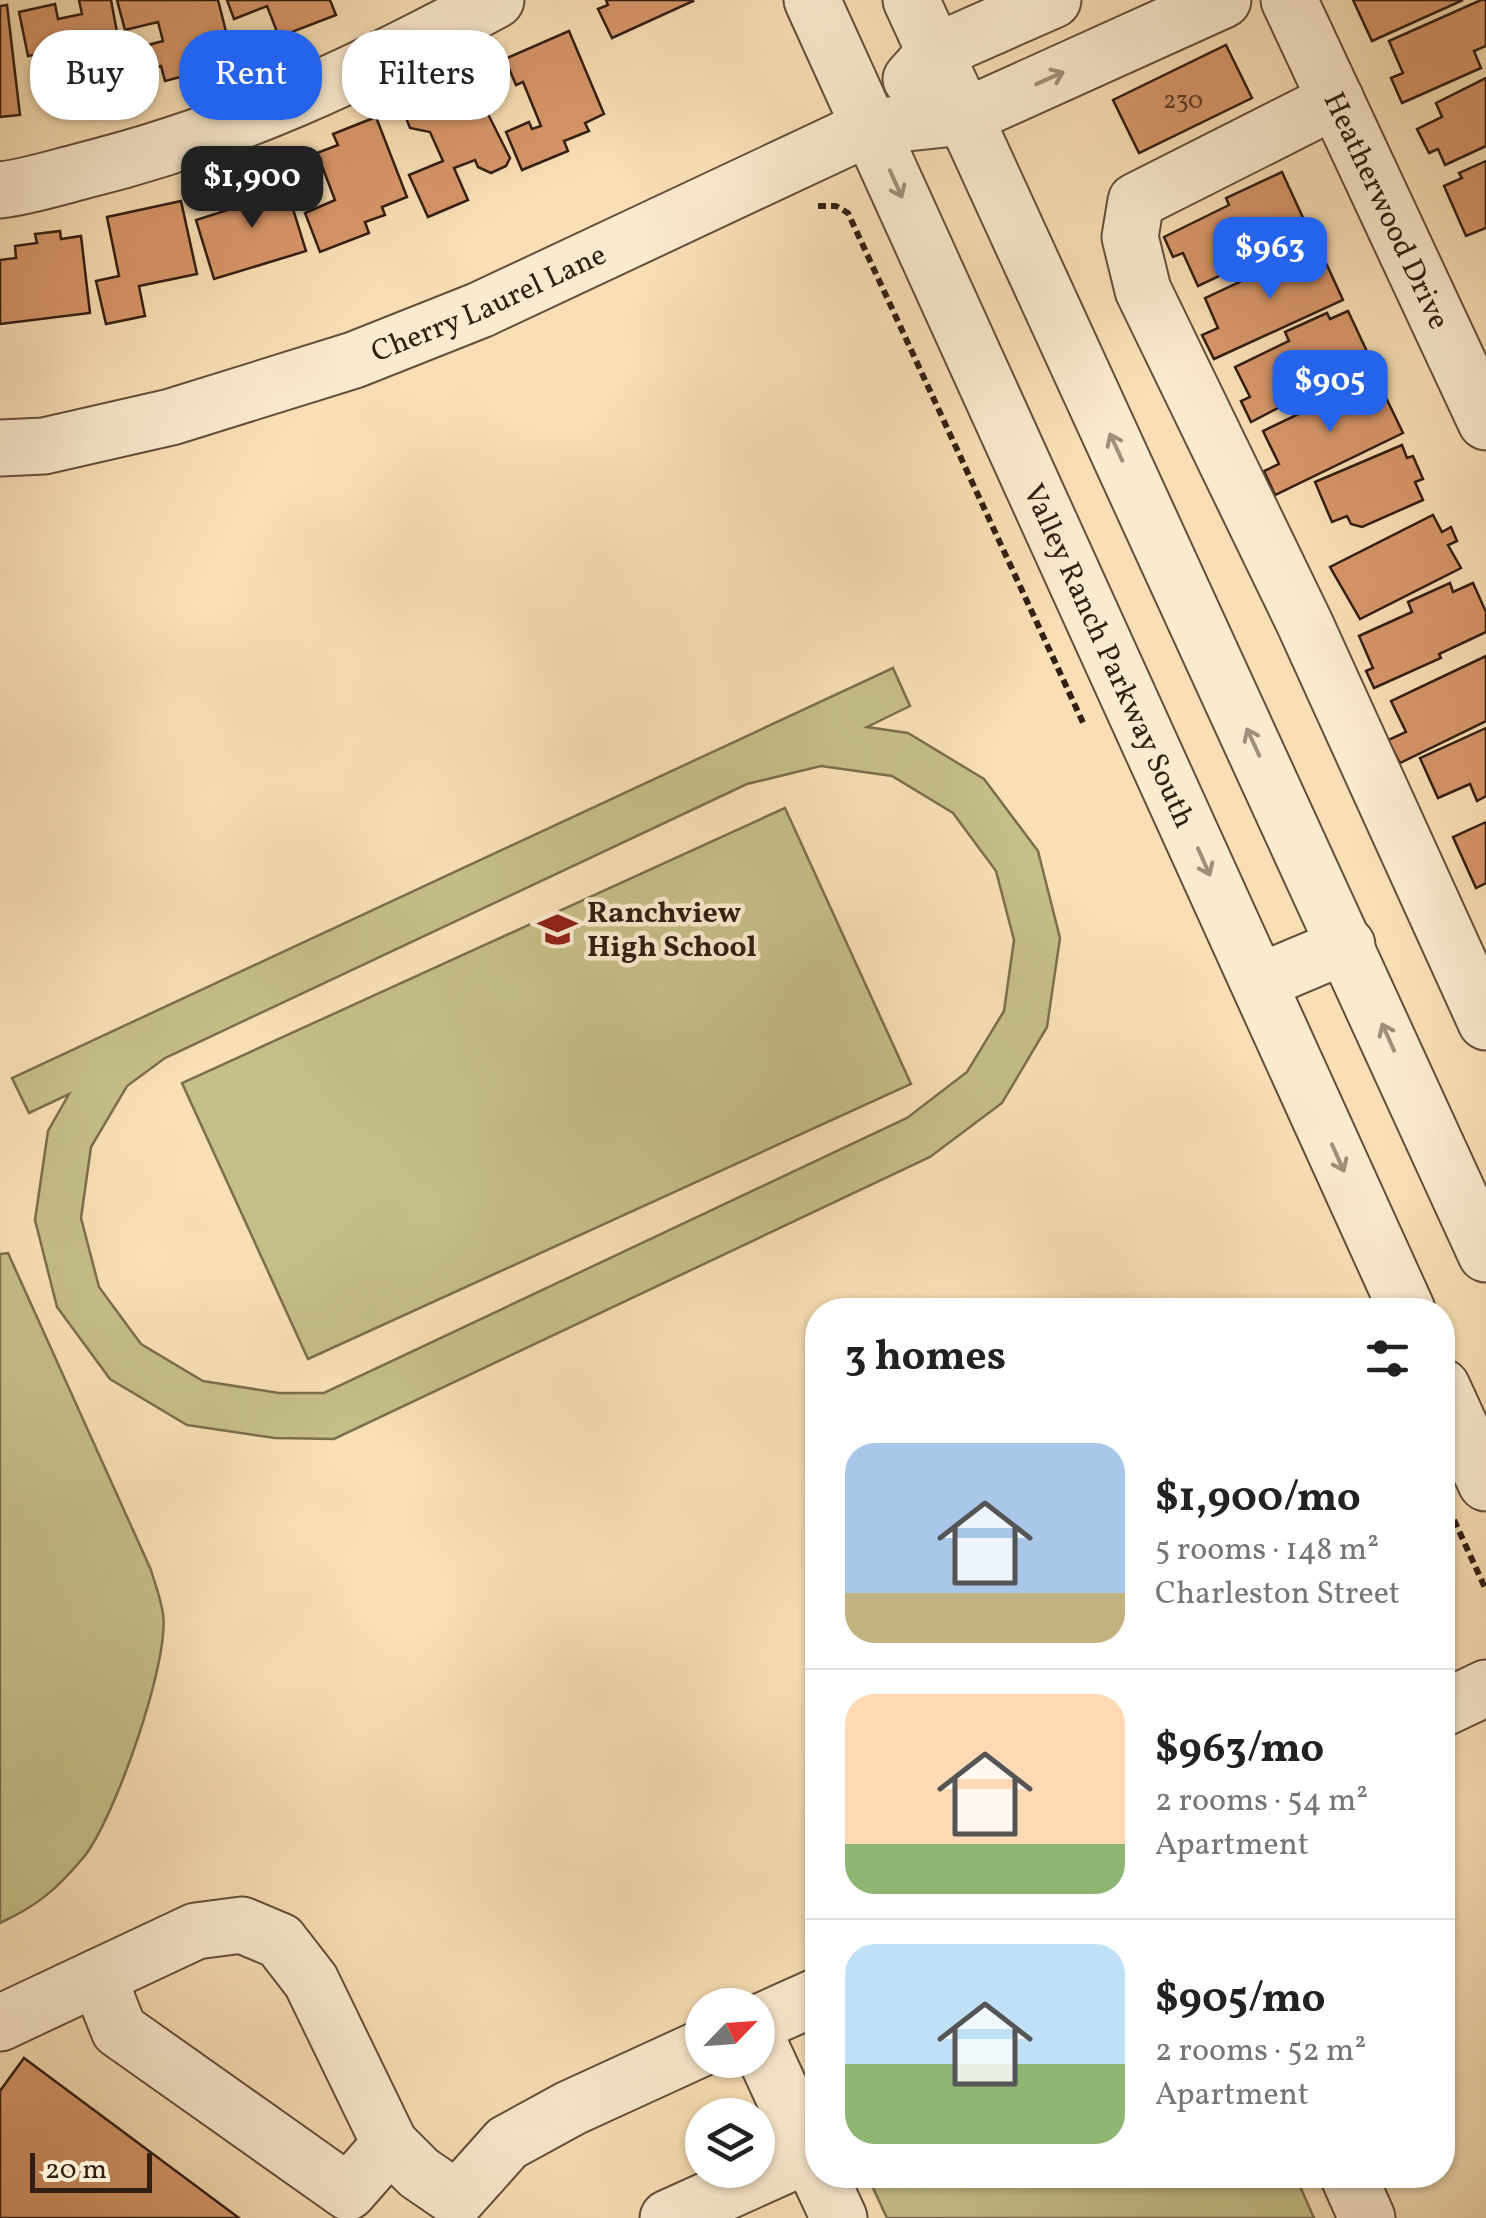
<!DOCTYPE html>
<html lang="en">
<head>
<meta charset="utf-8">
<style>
	body { margin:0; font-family:Vollkorn,serif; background:#f2f2f2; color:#222; height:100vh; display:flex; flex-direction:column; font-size:38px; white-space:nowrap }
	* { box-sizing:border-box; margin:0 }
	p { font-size:32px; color:#767676 }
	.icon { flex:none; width:55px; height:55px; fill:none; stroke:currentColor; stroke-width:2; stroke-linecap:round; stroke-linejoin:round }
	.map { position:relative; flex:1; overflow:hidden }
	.details { position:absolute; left:805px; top:1298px; width:650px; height:890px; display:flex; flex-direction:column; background:#fff; border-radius:40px; box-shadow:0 2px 8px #0004 }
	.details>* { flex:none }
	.top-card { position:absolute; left:30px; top:30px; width:625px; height:90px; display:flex; gap:20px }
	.needle { width:65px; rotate:65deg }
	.fabs { position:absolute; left:685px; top:1988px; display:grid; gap:20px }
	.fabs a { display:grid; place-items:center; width:90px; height:90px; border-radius:50%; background:#fff; box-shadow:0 2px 8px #0004; font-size:50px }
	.scale { position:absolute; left:30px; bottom:25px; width:122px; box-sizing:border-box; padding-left:10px; border:5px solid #321f12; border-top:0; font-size:28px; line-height:35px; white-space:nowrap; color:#321f12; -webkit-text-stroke:8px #faeacf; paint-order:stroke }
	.price { position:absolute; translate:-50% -85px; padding:0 22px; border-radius:20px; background:#2563eb; color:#fff; font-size:32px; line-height:65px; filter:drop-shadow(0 2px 5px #0008) }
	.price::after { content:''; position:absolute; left:50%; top:60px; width:30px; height:22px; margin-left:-15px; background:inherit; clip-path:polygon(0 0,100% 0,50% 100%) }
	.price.on { background:#222; color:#fff }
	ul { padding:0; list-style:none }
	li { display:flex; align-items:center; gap:30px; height:250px; padding:0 40px }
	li+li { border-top:2px solid #e0e0e0 }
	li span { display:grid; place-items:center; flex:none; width:280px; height:200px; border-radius:30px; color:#555 }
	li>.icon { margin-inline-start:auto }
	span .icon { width:120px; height:120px; fill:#fffc; stroke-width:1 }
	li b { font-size:42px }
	h2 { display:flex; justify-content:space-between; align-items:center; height:120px; padding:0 40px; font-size:42px }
	.tag { padding:0 35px; border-radius:40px; background:#fff; box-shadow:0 2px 8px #0004; font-size:35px; line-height:90px }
	.tag.on { background:#2563eb; color:#fff }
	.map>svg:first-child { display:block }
	.green { fill:#c5bf88; stroke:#7c6f4d; stroke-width:2.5; fill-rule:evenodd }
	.building { fill:#d7966a; stroke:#321f12; stroke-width:2.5 }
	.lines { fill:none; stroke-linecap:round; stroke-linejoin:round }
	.minor-casing { stroke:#644f3b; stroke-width:59 }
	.path { stroke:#321f12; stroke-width:6; stroke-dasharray:8 5; stroke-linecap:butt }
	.minor { stroke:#faeacf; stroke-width:55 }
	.oneway { stroke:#a08f7a }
	.labels { text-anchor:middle; stroke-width:9; stroke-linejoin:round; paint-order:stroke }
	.number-label { font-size:25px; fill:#5b3d28 }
	.street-label { font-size:30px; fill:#321f12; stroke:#faeacf }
	.poi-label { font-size:30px; font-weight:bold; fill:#321f12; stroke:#faeacf; text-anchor:start }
</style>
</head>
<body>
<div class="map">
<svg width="1486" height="2218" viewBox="0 0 1486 2218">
	<rect width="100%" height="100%" fill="#f8dfb5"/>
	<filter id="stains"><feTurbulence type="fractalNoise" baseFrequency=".002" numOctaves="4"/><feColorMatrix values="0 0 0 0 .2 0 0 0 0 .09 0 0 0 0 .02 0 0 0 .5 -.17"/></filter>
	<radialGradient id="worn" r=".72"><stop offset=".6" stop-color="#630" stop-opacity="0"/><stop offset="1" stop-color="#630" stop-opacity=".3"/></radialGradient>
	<!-- green -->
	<g class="green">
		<path d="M893 668 910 706 867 727 908 733 984 779 1038 851 1060 938 1047 1027 1002 1103 930 1157 334 1439 275 1438 187 1425 110 1379 57 1307 35 1220 48 1131 69 1094 29 1113 12 1078ZM821 766 892 776 953 813 996 871 1014 940 1004 1011 967 1072 907 1118 324 1393H279L203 1381 141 1344 99 1287 81 1218 91 1147 127 1086 165 1058 747 784Z"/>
		<path d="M785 808 911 1084 308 1359 182 1083Z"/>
		<path d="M8 1253 151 1570C155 1584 161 1599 163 1614 170 1661 114 1821 83 1858 56 1890 37 1906 0 1923V1254Z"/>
		<path d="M867 2175H1295L1314 2218H887Z"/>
	</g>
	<!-- building -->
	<g class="building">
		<path d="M79 0H111L129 97 85 105 82 92 50 98 46 76 53 64 62 63 59 50 28 56 19 12 55 4 58 19 82 14Z"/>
		<path d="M117 0H218L234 63 165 81 161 66 154 68 148 45 163 41 158 22 125 30Z"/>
		<path d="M227 0H330L336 15 279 37 267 6 234 19Z"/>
		<path d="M606 0H692L693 1 612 38 598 9 608 5Z"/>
		<path d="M1353 0H1463L1372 41Z"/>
		<path d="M1481 0H1486V46L1474 51 1481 68 1402 103 1391 78 1403 73 1389 41Z"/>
		<path d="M7 5 20 115 0 117V6Z"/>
		<path d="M569 31 604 114 585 123 589 131 564 141 568 151 522 170 506 132 529 122 532 129 541 126 523 82 516 85 505 59Z"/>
		<path d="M1226 45 1252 98 1139 153 1113 100Z"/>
		<path d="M1486 78V146L1445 165 1438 149 1429 153 1417 129 1442 117 1436 103Z"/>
		<path d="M471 80 510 158 506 166 491 173 478 167 475 160 454 168 468 200 428 217 409 175 443 161 430 132 410 128 402 108 416 103 414 99 454 81 456 86Z"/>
		<path d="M376 117 407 197 382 207 385 215 365 222 369 233 320 252 305 213 335 200 317 153 338 145 333 134Z"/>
		<path d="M1486 161V228L1466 236 1444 186 1462 178 1459 173Z"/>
		<path d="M1282 172 1310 233 1198 286 1183 253 1173 257 1164 237 1229 205 1226 198Z"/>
		<path d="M284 180 306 251 214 279 196 220 231 209 227 197Z"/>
		<path d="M181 201 197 274 139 286 145 316 106 324 96 281 119 276 107 217Z"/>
		<path d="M60 231 61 239 81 236 90 313 0 324V260L16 258 15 246 37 243 35 234Z"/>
		<path d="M1320 250 1343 300 1214 359 1202 335 1218 328 1205 298 1287 260 1289 264Z"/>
		<path d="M1348 311 1371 360 1251 422 1241 401 1250 397 1235 367 1289 341 1285 332 1327 313 1330 319Z"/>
		<path d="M1376 377 1403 433 1275 495 1264 471 1279 464 1263 431Z"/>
		<path d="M1402 445 1407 458 1413 456 1423 479 1415 482 1423 500 1362 527 1351 524 1347 516 1332 522 1315 482Z"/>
		<path d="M1433 515 1442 532 1451 527 1457 541 1448 545 1461 568 1360 619 1330 567Z"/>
		<path d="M1450 583 1453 592 1473 583 1486 612V632L1439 654 1441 658 1374 688 1366 671 1373 668 1359 636 1412 612 1408 602Z"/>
		<path d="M1486 656V721L1400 763 1388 740 1406 732 1391 701Z"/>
		<path d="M1486 728V796L1477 801 1470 784 1438 798 1420 758Z"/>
		<path d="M1486 822V883L1476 888 1453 837Z"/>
		<path d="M24 2058 239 2218H0V2091Z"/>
	</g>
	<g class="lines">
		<defs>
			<g id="minor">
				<path id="s1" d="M812 0 1407 1310"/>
				<path d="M911 0 1486 1254"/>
				<path id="s2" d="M1289 0 1486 422"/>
				<path d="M911 79 935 52 1053 0"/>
				<path d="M1336 100 1136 201 1130 237 1143 290 1304 622 1486 1022"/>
				<path d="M0 190C27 187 55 178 82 171 232 134 361 73 496 0"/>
				<path id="s3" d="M0 448 44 446 171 417 354 360 480 310 870 127 964 117 1223 0"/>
				<path d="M1259 982 1347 945"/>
				<path d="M1442 1387 1486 1483"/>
				<path d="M1442 1709 1486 1688"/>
				<path d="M98 1977 119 2030 348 2192 390 2144"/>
				<path d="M0 2023 196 1931 242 1925 280 1941 311 1981 390 2144 419 2173 457 2199 507 2143 571 2108 702 2048"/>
				<path d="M758 2023 818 1996"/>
				<path d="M758 2041 818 2171"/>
				<path d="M819 2175 839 2218"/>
				<path d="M1348 2175 1367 2218"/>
				<path d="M668 2218 810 2154"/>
			</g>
		</defs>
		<!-- minor casing -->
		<use href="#minor" class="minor-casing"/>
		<!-- path -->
		<g class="path">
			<path d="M818 206H836L848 213 1085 727"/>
			<path d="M1454 1520 1486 1590"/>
		</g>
		<!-- minor -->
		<use href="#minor" class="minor"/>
	</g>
	<!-- one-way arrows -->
	<defs><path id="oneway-shaft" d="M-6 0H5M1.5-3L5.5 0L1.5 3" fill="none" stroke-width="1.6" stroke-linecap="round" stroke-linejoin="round" transform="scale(2.5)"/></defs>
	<g class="oneway">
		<use href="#oneway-shaft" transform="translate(1050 78) rotate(-24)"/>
		<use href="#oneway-shaft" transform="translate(896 184) rotate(66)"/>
		<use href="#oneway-shaft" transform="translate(1116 447) rotate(-115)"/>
		<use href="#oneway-shaft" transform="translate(1253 742) rotate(-115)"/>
		<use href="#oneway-shaft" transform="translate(1204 862) rotate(66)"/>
		<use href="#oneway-shaft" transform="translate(1388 1037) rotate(-114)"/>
		<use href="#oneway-shaft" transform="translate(1338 1158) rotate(66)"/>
	</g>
	<!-- icons -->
	<defs>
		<symbol id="school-bare" viewBox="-9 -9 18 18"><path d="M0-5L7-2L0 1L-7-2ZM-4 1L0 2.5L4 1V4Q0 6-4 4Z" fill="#8f2418" stroke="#faeacf" stroke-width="2.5" paint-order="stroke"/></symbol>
	</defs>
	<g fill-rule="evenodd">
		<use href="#school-bare" x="530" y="902" width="55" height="55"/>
	</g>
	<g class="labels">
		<!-- number labels -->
		<g class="number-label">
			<text x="1183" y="108">230</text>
		</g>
		<!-- street labels -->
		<g class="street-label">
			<text dy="10" stroke="none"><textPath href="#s2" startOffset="232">Heatherwood Drive</textPath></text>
			<text dy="10" stroke="none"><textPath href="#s3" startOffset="512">Cherry Laurel Lane</textPath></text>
			<text dy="10" stroke="none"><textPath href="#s1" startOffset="720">Valley Ranch Parkway South</textPath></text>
		</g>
		<!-- poi labels -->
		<g class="poi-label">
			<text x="587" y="922">Ranchview<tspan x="587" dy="34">High School</tspan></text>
		</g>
	</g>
	<rect width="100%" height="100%" filter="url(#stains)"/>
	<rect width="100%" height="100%" fill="url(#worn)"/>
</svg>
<div class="fabs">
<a><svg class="needle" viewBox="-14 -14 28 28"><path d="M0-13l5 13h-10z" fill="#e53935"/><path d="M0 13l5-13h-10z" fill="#767676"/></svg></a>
<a><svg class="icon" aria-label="layers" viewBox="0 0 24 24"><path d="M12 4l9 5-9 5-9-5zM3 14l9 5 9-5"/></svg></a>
</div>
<div class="scale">20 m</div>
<b class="price on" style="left:252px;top:231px">$1,900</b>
<b class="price" style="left:1270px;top:302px">$963</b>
<b class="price" style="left:1330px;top:435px">$905</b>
<div class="top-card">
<a class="tag">Buy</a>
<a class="tag on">Rent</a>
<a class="tag">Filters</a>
</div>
<section class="details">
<h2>3 homes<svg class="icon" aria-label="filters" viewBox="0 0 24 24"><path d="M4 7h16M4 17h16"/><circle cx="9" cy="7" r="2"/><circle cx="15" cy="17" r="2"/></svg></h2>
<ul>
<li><span style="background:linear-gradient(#a9c7e8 75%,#c2b280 0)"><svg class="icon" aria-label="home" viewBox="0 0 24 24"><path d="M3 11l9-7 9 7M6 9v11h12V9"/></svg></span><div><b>$1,900/mo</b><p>5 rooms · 148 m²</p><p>Charleston Street</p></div></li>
<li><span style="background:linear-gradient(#ffd9b3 75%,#8fb573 0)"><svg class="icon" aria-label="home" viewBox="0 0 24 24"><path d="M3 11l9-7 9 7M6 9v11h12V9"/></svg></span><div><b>$963/mo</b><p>2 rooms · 54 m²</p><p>Apartment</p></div></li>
<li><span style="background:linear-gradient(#bfe0f5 60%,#8fb573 0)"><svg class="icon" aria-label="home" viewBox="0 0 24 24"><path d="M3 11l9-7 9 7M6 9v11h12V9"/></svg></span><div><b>$905/mo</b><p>2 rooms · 52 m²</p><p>Apartment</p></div></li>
</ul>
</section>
</div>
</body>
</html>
